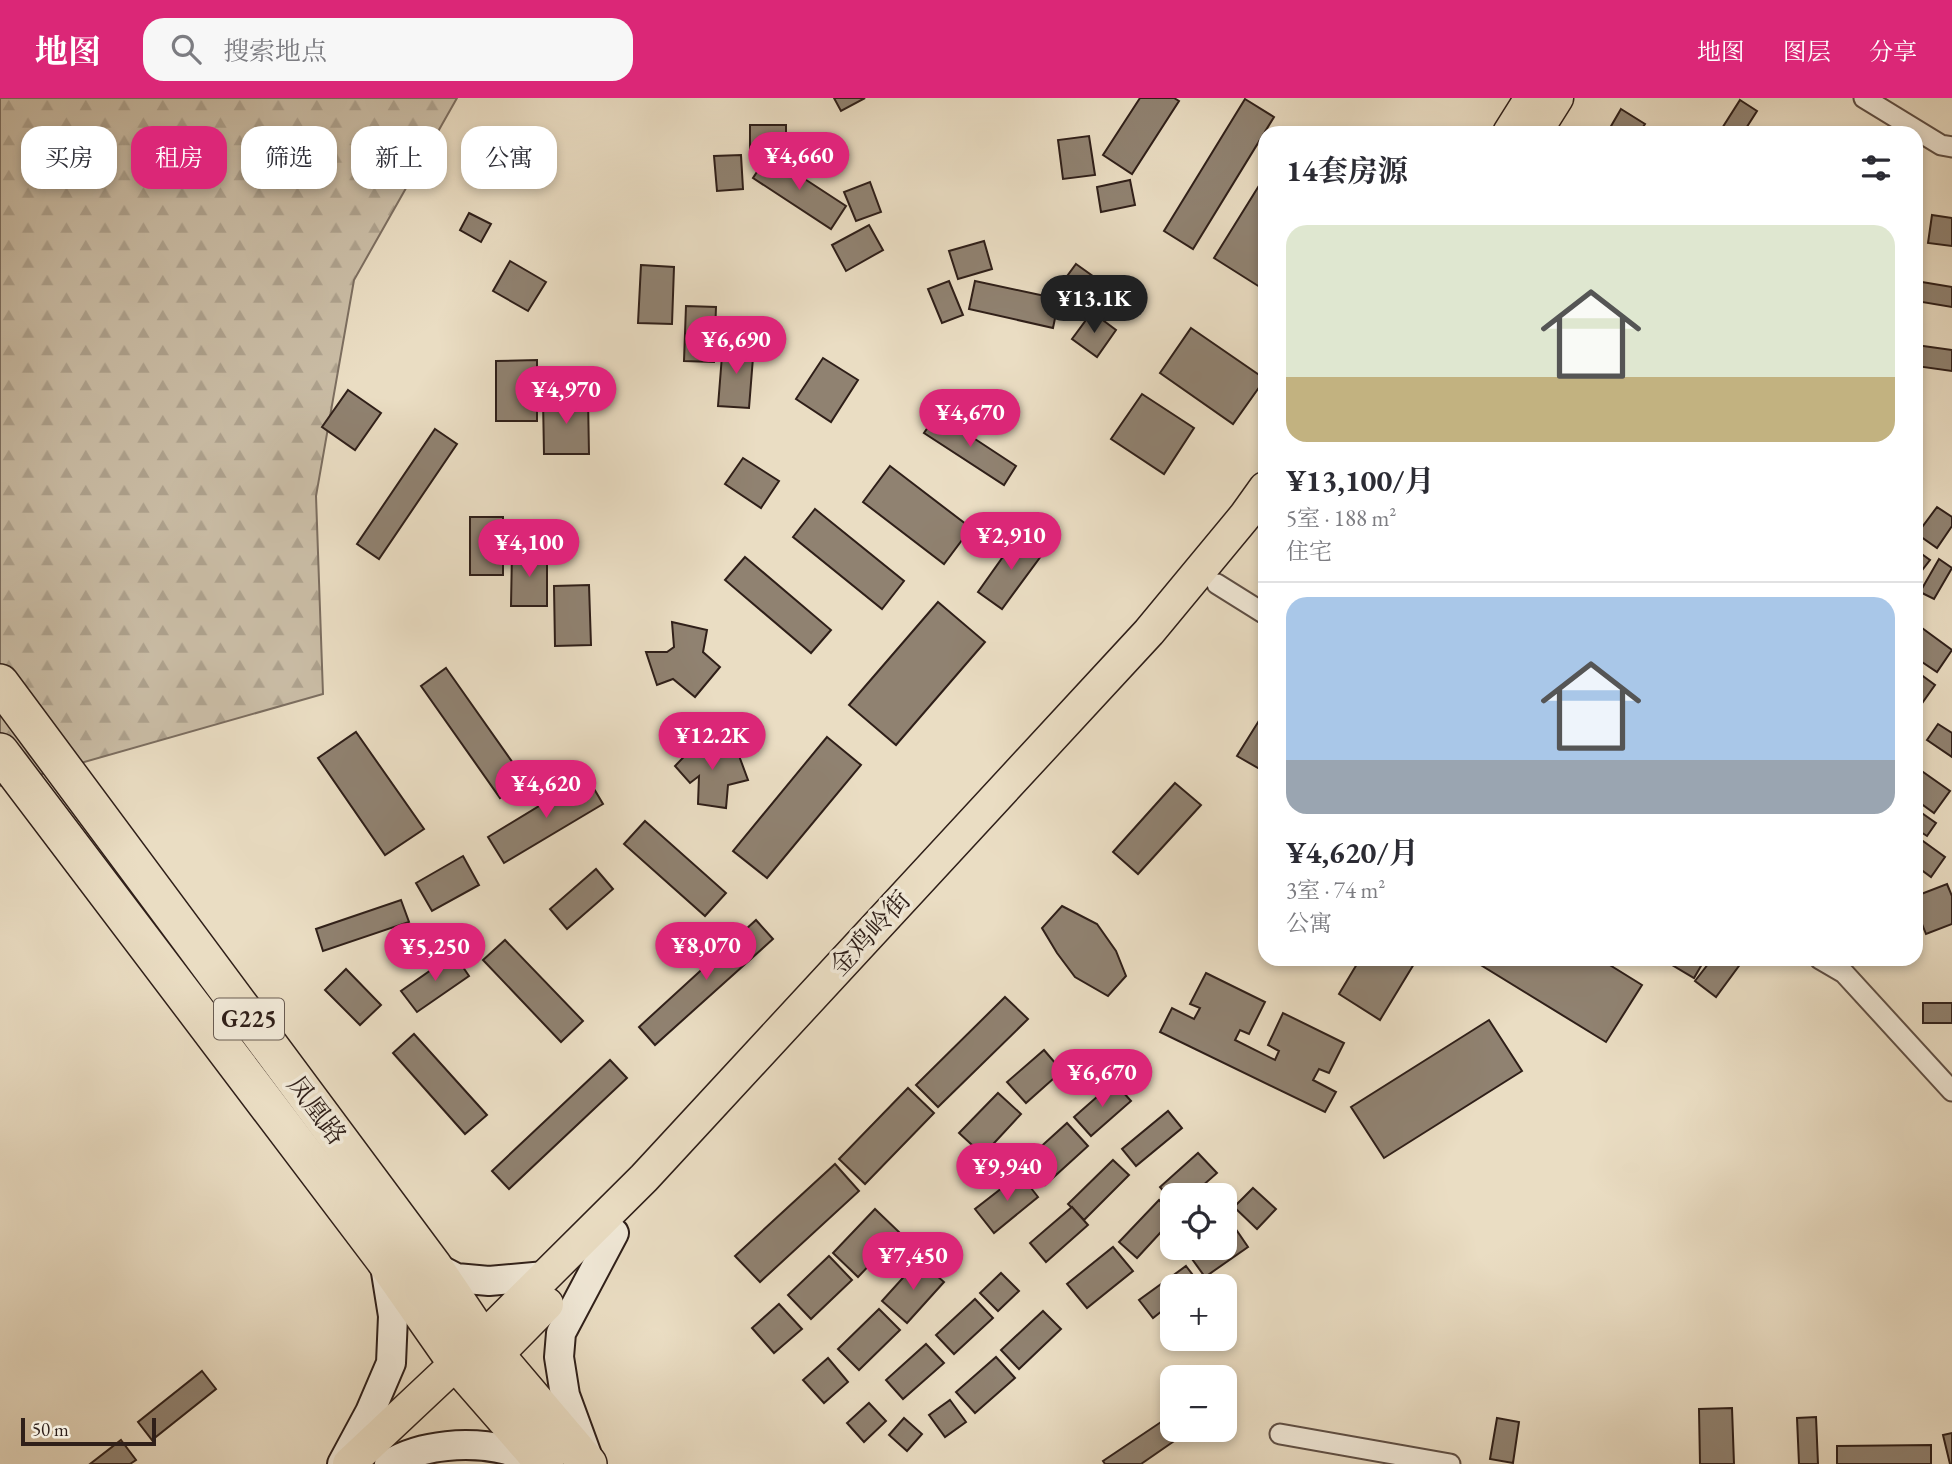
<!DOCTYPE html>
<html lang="zh">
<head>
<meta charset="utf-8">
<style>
	body { margin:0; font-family:"EB Garamond","Noto Serif SC",serif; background:#f7f7f7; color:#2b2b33; height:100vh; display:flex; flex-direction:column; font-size:26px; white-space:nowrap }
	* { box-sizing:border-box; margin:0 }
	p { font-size:23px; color:#7c7c81 }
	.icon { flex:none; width:38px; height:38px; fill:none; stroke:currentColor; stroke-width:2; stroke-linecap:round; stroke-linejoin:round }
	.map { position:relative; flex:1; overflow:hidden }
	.side { position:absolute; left:1258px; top:28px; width:665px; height:840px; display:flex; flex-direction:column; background:#fff; border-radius:21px; box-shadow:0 4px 10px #0003 }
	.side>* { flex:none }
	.guide { position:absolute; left:21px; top:28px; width:665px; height:63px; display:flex; gap:14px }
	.tools { position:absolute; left:1160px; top:1085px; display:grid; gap:14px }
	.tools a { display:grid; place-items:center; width:77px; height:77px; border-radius:14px; background:#fff; box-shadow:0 4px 10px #0003; font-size:35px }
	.scale { position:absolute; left:21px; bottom:18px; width:135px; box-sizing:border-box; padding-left:7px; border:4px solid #2f1f19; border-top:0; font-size:19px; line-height:24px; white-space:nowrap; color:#2f1f19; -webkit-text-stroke:5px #f1e9d8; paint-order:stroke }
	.price { position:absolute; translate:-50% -60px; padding:0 16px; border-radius:24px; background:#db2777; color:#fff; font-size:23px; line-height:46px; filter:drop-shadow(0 2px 4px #0008) }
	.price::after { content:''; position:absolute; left:50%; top:42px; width:21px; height:16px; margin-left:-10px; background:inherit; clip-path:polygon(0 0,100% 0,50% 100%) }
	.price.selected { background:#222; color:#fff }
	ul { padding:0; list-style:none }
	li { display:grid; align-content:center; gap:14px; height:371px; padding:0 28px }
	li+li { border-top:2px solid #e1e1e2 }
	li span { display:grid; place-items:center; height:217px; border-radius:21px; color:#555 }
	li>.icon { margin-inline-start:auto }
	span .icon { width:126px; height:126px; fill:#fffc; stroke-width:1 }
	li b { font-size:30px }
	h2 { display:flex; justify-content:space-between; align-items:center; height:84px; padding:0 28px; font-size:30px }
	.chip { padding:0 24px; border-radius:21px; background:#fff; box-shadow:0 4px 10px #0003; font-size:24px; line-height:63px }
	.chip.selected { background:#db2777; color:#fff }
	header { display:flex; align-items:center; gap:42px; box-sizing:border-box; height:98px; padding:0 35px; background:#db2777; color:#fff }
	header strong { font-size:33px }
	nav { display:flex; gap:38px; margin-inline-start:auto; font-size:24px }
	.search { width:490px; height:63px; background:#f7f7f7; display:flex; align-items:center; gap:18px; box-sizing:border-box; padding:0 24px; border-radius:21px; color:#7c7c81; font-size:26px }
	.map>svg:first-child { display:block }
	.forest { fill:url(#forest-firs); stroke:#7c6e60; stroke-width:2 }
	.building { fill:#908271; stroke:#2f1f19; stroke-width:2 }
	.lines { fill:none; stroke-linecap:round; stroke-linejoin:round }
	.street-casing { stroke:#5e4e44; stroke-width:23 }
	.secondary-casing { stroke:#2f1f19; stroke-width:32 }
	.primary-casing { stroke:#2f1f19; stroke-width:35 }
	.highway-casing { stroke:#2f1f19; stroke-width:40 }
	.street { stroke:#f1e9d8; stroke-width:19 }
	.secondary { stroke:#f1e9d8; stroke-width:28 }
	.primary { stroke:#eaddc3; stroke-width:32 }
	.highway { stroke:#eaddc3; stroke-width:37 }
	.labels { text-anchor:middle; stroke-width:7; stroke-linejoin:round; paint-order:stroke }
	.shield { fill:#f1e9d8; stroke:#695c52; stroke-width:2 }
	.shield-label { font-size:24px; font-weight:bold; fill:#2f1f19 }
	.street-label { font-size:26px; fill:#2f1f19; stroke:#f1e9d8 }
</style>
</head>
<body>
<header>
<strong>地图</strong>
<div class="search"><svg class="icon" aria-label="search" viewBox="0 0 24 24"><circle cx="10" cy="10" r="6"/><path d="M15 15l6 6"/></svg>搜索地点</div>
<nav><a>地图</a><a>图层</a><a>分享</a></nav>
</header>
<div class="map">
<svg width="1952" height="1366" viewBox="0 0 1952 1366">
	<defs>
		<pattern id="forest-firs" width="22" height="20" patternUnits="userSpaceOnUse" patternTransform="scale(1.75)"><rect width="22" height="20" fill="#cabda6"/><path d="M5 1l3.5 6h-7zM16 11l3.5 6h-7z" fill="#aea28e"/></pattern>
	</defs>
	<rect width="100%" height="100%" fill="#eaddc3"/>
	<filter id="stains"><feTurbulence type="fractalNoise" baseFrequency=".00286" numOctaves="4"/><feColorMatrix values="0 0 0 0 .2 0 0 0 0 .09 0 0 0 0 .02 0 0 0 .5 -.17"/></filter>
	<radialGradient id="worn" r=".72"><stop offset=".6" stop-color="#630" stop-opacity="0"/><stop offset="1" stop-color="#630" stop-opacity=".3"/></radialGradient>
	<!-- forest -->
	<path class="forest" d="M0 0H457L354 182 316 398 323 596 0 688Z"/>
	<!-- building -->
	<g class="building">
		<path d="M834 0H865L841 13Z"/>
		<path d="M1140 0H1174L1179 3 1132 76 1103 57Z"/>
		<path d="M1245 1 1274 19 1193 151 1164 133Z"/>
		<path d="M1740 2 1757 13 1743 35H1719Z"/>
		<path d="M1621 11 1645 26 1639 35H1607Z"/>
		<path d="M750 27H786V52L750 51Z"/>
		<path d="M1089 38 1095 77 1063 81 1058 42Z"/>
		<path d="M741 57 743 91 717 93 714 58Z"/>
		<path d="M768 57 846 108 831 131 753 80Z"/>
		<path d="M1265 78V188L1263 191 1214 160Z"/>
		<path d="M1130 82 1135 107 1101 114 1097 89Z"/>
		<path d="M870 84 881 114 856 123 844 94Z"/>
		<path d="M469 115 491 126 481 144 460 132Z"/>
		<path d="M1932 117 1952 120V148L1928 145Z"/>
		<path d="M869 127 883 152 846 173 832 147Z"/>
		<path d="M984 143 992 171 958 181 949 153Z"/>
		<path d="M510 163 546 184 528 213 493 193Z"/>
		<path d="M1076 166 1111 191 1098 210 1062 185Z"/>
		<path d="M641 167 674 169 672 226 638 225Z"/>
		<path d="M949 183 963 217 942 225 928 191Z"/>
		<path d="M975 183 1059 201 1053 230 969 211Z"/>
		<path d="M1916 183 1952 189V209L1916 203Z"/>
		<path d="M686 208 716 209 714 264 684 263Z"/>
		<path d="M1092 214 1116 232 1097 259 1072 241Z"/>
		<path d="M1191 230 1265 281 1233 326 1160 275Z"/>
		<path d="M723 245 754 247 749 310 718 308Z"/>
		<path d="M1916 247 1952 252V273L1916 268Z"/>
		<path d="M823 260 858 282 831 324 796 301Z"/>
		<path d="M537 262V323H496V263Z"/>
		<path d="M348 292 381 315 355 352 322 329Z"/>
		<path d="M1142 296 1194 330 1164 376 1111 341Z"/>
		<path d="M588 300 589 356H544L543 301Z"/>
		<path d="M937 316 1016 368 1004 387 924 335Z"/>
		<path d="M435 331 457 346 379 461 357 446Z"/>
		<path d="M743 360 779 383 761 410 725 386Z"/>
		<path d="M890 368 971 430 944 466 863 404Z"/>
		<path d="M1937 409 1952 419V428L1937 450 1917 436Z"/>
		<path d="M815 411 904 483 882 511 793 439Z"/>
		<rect x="470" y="419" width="33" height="58"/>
		<path d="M1019 436 1044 454 1002 511 978 494Z"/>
		<path d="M1916 452 1930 462 1916 480Z"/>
		<path d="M512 454H547V508H511Z"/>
		<path d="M745 459 831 532 811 555 725 482Z"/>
		<path d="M1939 461 1952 470 1934 501 1920 494Z"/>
		<path d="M589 487 591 547 555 548 554 488Z"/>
		<path d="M938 504 985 544 896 647 849 607Z"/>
		<path d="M672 524 707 532 703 554 720 569 695 599 673 581 657 587 646 554H667L674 549Z"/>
		<path d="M1922 530 1952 552 1937 574 1916 560V538Z"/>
		<path d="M446 570 525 682 500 700 421 588Z"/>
		<path d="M1916 573 1935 587 1918 611 1916 610Z"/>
		<path d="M1260 621 1265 624V674L1237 658Z"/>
		<path d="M1938 626 1952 635V659L1927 642Z"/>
		<path d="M356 634 424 731 385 757 318 660Z"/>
		<path d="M705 637 723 657 738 655 748 682 728 687 726 710 698 706 699 678 690 685 675 668Z"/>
		<path d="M827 639 861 667 767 780 733 753Z"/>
		<path d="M1916 669 1950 693 1934 715 1916 702Z"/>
		<path d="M587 679 603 706 504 765 488 739Z"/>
		<path d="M1175 685 1201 707 1138 776 1113 754Z"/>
		<path d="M1916 711 1936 725 1927 738 1916 731Z"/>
		<path d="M645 723 726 795 705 818 624 746Z"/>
		<path d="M1916 738 1945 759 1931 779 1916 768Z"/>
		<path d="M463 758 479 787 432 813 416 785Z"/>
		<path d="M596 771 613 791 567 831 550 811Z"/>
		<path d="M1947 786 1952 798V826L1926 836 1916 811V798Z"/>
		<path d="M401 802 409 824 323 853 316 831Z"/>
		<path d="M1062 808 1097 826 1116 853 1126 878 1108 898 1075 879 1057 855 1042 830Z"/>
		<path d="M756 822 773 841 655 947 639 929Z"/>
		<path d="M505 842 583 923 561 944 483 862Z"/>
		<path d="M454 856 469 878 417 914 401 893Z"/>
		<path d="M1360 861H1417L1380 922 1339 896Z"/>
		<path d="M1471 861H1600L1642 887 1606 944Z"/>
		<path d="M1662 861H1705L1694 880Z"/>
		<path d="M1712 861H1744L1716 899 1695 883Z"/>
		<path d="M346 871 381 907 360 927 325 892Z"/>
		<path d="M1206 875 1265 904 1249 936 1240 932 1235 942 1275 962 1279 953 1268 947 1283 915 1344 945 1329 975 1319 971 1313 982 1336 994 1325 1014 1160 934 1172 910 1194 921 1200 910 1190 906Z"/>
		<path d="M1005 899 1028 921 938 1009 916 987Z"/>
		<rect x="1923" y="905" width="29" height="20"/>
		<path d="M1489 922 1522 973 1384 1060 1351 1009Z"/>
		<path d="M414 936 487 1017 465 1036 393 955Z"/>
		<path d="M1044 952 1062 973 1026 1005 1007 984Z"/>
		<path d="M610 962 627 980 509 1091 492 1073Z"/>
		<path d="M1114 984 1131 1003 1091 1038 1074 1019Z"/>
		<path d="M908 990 934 1015 865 1086 839 1061Z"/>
		<path d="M998 995 1021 1016 983 1057 959 1035Z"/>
		<path d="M1168 1013 1182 1030 1136 1068 1122 1051Z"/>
		<path d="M1067 1025 1088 1048 1045 1087 1024 1064Z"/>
		<path d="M1198 1055 1217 1075 1192 1097H1172V1103L1160 1089Z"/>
		<path d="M1113 1062 1129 1077 1084 1122 1068 1106Z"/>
		<path d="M835 1066 859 1093 760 1184 735 1158Z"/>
		<path d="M1020 1076 1038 1099 994 1135 975 1111Z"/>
		<path d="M1253 1090 1276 1111 1257 1131 1234 1109Z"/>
		<path d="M1159 1102 1172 1116V1122L1137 1160 1119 1144Z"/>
		<path d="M1072 1109 1088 1127 1046 1164 1030 1145Z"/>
		<path d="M875 1111 900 1135 858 1179 833 1155Z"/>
		<path d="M1231 1124 1248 1149 1205 1179 1187 1154 1194 1150H1225V1128Z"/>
		<path d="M1113 1149 1133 1173 1087 1210 1067 1186Z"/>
		<path d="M829 1158 852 1182 811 1221 788 1197Z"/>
		<path d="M919 1162 944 1184 907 1225 882 1203Z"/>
		<path d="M1186 1168 1199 1185 1195 1188H1172V1205L1153 1220 1139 1202Z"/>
		<path d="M1001 1175 1019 1193 998 1213 980 1195Z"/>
		<path d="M975 1201 993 1220 954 1256 936 1237Z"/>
		<path d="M779 1206 802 1231 774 1255 752 1230Z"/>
		<path d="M879 1211 900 1232 859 1272 838 1251Z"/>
		<path d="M1043 1213 1061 1231 1019 1271 1001 1252Z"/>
		<path d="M926 1246 944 1265 903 1301 886 1282Z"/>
		<path d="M996 1259 1015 1280 975 1315 956 1294Z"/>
		<path d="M828 1260 848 1284 824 1305 803 1282Z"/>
		<path d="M202 1273 216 1291 152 1342 138 1324Z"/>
		<path d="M950 1302 966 1324 945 1339 929 1317Z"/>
		<path d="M869 1305 886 1323 864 1344 847 1325Z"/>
		<path d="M1732 1310 1734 1366H1700L1699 1311Z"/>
		<path d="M1816 1319 1818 1366H1799L1797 1320Z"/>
		<path d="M904 1320 922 1336 907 1353 889 1337Z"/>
		<path d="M1167 1320 1172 1327V1332H1176L1180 1339 1141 1366H1105L1103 1363Z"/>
		<path d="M1497 1320 1519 1324 1513 1365 1490 1361Z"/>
		<path d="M1952 1335V1366H1950L1943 1337Z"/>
		<path d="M121 1342 136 1362 130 1366H90Z"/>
		<path d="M1931 1347V1366H1837V1348Z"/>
	</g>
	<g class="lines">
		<defs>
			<g id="street">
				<path d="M1864 0 1941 47 1952 49"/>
				<path d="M1217 486 1265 516"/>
				<path d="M1820 861 1844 875 1952 993"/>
				<path d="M1280 1336 1450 1366"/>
			</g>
			<g id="secondary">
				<path d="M433 1168 456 1180 489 1183 545 1178"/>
				<path d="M587 1357 565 1297 559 1259 561 1235 614 1135"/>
				<path d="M342 1366 370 1314 391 1265 393 1218 385 1168"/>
				<path d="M389 1366C422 1346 470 1343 507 1352 518 1355 528 1361 538 1366"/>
			</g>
			<g id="primary">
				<path d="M1509 35 1531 0"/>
				<path d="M1535 35 1557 0"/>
				<path d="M480 1274 547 1206"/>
				<path d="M349 1366 482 1241 644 1080 1149 534 1245 418 1265 390"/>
			</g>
			<g id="highway">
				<path d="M0 585 433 1168 482 1241 588 1366"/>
				<path d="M0 654 384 1161 456 1264 545 1366"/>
			</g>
		</defs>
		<!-- street casing -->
		<use href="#street" class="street-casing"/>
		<!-- secondary casing -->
		<use href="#secondary" class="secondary-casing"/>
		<!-- primary casing -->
		<use href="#primary" class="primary-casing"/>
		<!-- highway casing -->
		<use href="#highway" class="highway-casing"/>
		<!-- street -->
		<use href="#street" class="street"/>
		<!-- secondary -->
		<use href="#secondary" class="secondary"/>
		<!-- primary -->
		<use href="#primary" class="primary"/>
		<!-- highway -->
		<use href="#highway" class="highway"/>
	</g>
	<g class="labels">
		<!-- shield labels -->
		<rect class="shield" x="214" y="900.5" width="70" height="41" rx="5"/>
		<g class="shield-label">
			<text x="249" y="929">G225</text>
		</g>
		<!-- street labels -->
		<g class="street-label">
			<text transform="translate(870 835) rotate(-47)" y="9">金鸡岭街</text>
			<text transform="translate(317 1012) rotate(53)" y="9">凤凰路</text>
		</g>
	</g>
	<rect width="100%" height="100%" filter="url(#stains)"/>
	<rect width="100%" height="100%" fill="url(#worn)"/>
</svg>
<div class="tools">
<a><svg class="icon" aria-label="locate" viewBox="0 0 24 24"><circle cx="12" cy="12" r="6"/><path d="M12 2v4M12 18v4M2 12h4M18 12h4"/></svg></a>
<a>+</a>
<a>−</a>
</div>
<div class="scale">50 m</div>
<b class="price" style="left:799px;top:94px">¥4,660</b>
<b class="price selected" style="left:1094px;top:237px">¥13.1K</b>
<b class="price" style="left:736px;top:278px">¥6,690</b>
<b class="price" style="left:566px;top:328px">¥4,970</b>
<b class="price" style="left:970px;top:351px">¥4,670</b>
<b class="price" style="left:1011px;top:474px">¥2,910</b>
<b class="price" style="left:529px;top:481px">¥4,100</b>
<b class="price" style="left:712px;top:674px">¥12.2K</b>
<b class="price" style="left:546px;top:722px">¥4,620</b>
<b class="price" style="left:706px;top:884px">¥8,070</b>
<b class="price" style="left:435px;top:885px">¥5,250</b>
<b class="price" style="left:1102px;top:1011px">¥6,670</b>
<b class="price" style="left:1007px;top:1105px">¥9,940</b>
<b class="price" style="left:913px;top:1194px">¥7,450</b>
<div class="guide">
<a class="chip">买房</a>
<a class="chip selected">租房</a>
<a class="chip">筛选</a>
<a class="chip">新上</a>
<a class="chip">公寓</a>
</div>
<section class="side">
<h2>14套房源<svg class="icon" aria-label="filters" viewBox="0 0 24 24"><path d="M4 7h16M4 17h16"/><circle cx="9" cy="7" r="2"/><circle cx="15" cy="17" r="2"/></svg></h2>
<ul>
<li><span style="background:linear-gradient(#dfe7d0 70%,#c2b280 0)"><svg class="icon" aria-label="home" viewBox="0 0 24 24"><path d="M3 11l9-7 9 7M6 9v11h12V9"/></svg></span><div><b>¥13,100/月</b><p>5室 · 188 m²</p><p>住宅</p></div></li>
<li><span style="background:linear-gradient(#a9c7e8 75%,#9aa5b1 0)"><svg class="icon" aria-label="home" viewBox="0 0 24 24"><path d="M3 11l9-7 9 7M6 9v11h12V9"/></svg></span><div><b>¥4,620/月</b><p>3室 · 74 m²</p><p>公寓</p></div></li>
</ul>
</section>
</div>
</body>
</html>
